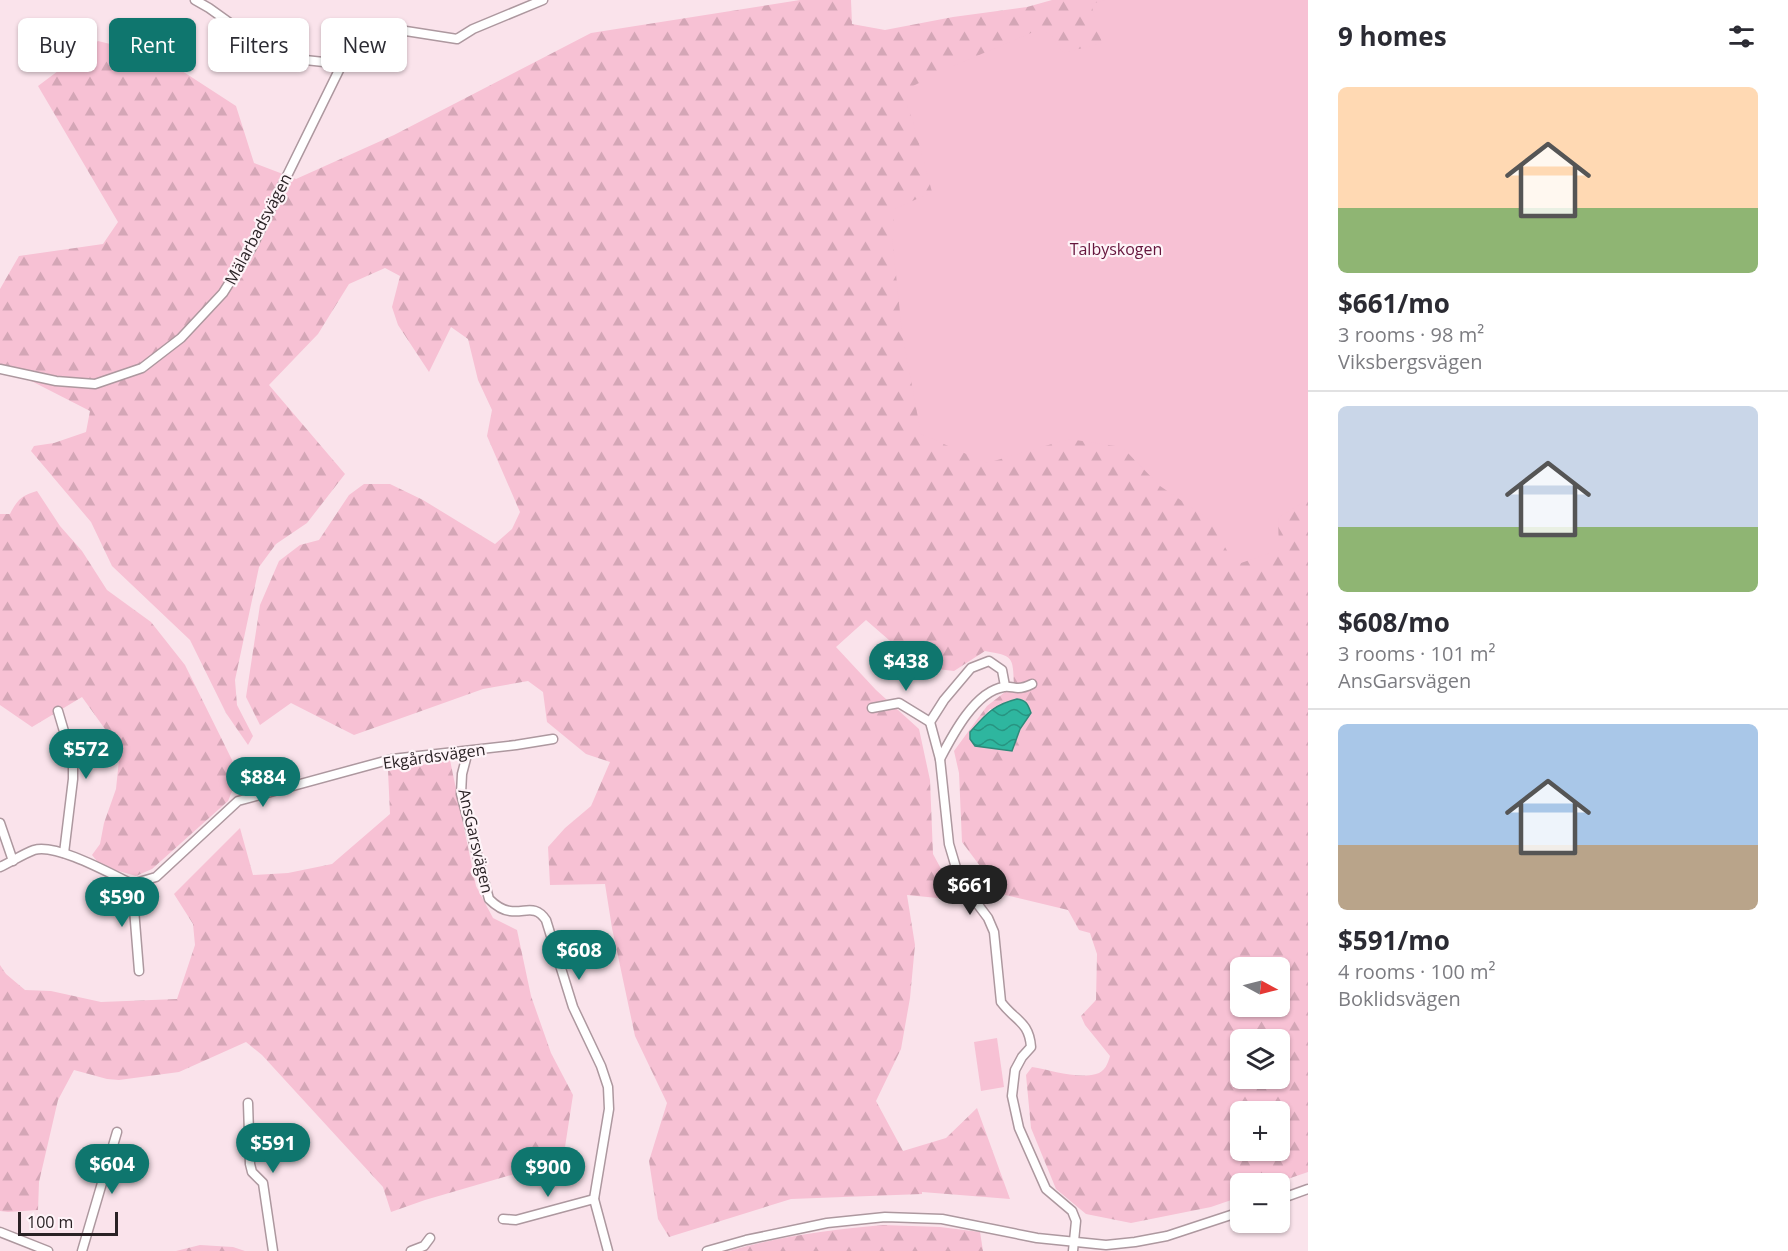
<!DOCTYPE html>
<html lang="en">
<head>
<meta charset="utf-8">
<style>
	body { margin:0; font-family:"Open Sans",sans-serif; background:#f2f2f3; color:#2b2b33; height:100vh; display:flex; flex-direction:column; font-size:22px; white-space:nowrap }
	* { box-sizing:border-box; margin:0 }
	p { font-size:20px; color:#7c7c81 }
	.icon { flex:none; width:33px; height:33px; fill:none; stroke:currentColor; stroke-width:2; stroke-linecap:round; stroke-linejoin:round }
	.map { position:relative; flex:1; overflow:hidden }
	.drawer { display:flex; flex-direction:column; background:#fff; width:480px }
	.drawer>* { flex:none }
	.banner { position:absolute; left:18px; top:18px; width:570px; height:54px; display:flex; gap:12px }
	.needle { width:39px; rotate:97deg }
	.buttons { position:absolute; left:1230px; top:957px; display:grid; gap:12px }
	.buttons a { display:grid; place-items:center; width:60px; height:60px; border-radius:9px; background:#fff; box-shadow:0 2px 4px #0004; font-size:30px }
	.scale { position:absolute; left:18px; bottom:15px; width:100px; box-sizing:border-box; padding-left:6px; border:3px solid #2a2225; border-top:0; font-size:16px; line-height:21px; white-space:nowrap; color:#2a2225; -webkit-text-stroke:4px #fef4f8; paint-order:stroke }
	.price { position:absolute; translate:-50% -51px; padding:0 14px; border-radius:21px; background:#0f766e; color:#fff; font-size:20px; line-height:39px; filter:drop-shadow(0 2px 3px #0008) }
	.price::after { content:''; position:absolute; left:50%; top:36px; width:18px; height:14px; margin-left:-9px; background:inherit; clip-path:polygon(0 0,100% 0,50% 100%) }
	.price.current { background:#222; color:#fff }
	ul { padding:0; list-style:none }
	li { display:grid; align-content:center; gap:12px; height:318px; padding:0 30px }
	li+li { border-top:2px solid #e1e1e2 }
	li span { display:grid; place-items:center; height:186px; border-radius:9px; color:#555 }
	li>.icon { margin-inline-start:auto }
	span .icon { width:108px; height:108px; fill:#fffc; stroke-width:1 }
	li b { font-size:26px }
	h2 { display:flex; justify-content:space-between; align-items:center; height:72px; padding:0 30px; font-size:26px }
	.chip { padding:0 21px; border-radius:9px; background:#fff; box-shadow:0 2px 4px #0004; font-size:21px; line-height:54px }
	.chip.current { background:#0f766e; color:#fff }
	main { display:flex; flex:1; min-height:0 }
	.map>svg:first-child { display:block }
	.forest { fill:url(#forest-firs); fill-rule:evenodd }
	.park { fill:#f7c1d4 }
	.water { fill:url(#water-waves); stroke:#2d8a7a; stroke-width:1.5 }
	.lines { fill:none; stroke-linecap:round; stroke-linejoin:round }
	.minor-casing { stroke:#ad989f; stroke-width:11 }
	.minor { stroke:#fff; stroke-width:8 }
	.labels { text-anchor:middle; stroke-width:4.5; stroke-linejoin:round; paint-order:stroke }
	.street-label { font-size:16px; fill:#2a2225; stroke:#fef4f8 }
	.park-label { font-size:16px; fill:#65163d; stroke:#fef4f8 }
</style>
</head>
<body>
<main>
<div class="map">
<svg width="1308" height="1251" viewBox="0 0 1308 1251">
	<defs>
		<pattern id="forest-firs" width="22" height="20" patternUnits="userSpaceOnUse" patternTransform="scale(1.5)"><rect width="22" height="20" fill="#f7c1d4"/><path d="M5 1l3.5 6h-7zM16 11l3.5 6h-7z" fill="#d4a6b6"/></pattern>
		<pattern id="water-waves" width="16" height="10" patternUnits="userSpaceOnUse" patternTransform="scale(1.5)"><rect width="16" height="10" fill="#2eb69f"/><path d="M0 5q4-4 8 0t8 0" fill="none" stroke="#279481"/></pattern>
	</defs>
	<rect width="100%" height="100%" fill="#fae3eb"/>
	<!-- forest -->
	<g class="forest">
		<path d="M800 0H851L852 24 885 30 953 17 1027 7 1052 0H1308V1172L1276 1183 1240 1184V1197L1211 1207 1131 1223 1086 1214 1056 1189 1031 1128 1026 1075 1032 1067C1051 1070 1076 1079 1096 1074 1105 1072 1108 1063 1110 1056L1085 1025 1081 1016 1096 1000 1097 954 1090 933 1079 930 1068 910 1001 894 962 842 959 773 954 751 987 706 1014 685C1013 656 1013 656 985 651L954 671 920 667 866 620 836 647 876 690 919 729 930 780 933 854 958 900 907 895 915 945 910 998 901 1049 876 1101 903 1151 946 1138 977 1108 1010 1199 922 1192V1194L791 1199 669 1237 658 1219 649 1161 667 1103 635 1036 612 928 605 884 550 885 548 847 565 828 591 806 610 762 586 754 547 722 543 692 528 681 483 689 354 735 291 703 260 725 246 697 260 605 279 561 300 545 319 540 349 495 364 484H390L423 500 495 544 512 529 520 512 487 436 492 410 478 380 468 339 451 327 429 372 398 325 392 307 400 276 385 268 349 284 318 334 269 385 345 474 307 523 276 544 259 567 235 680 237 705 253 736 248 745 226 713 190 640 112 566 91 522 31 451 34 446 54 443 86 432 90 411 0 365V289L19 256 103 244 118 222 38 86 98 41 159 56 236 106 254 163 296 179 394 135 591 33ZM990 709 1031 713 1020 729 1012 751 970 739V732ZM1240 968H1280V1006H1240ZM1240 1040H1280V1078H1240ZM1240 1112H1280V1150H1240Z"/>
		<path d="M37 491 60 526 82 551 107 590 151 622 185 665 239 774 228 801 152 869 136 876 101 866 92 855 100 844 104 823 116 789 120 750 82 697 32 727 0 705V514H10C17 500 22 495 37 491Z"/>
		<path d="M450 760 476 886 493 918 517 930 531 996 551 1053 573 1095 563 1160 425 1200 391 1212 383 1187 262 1055 246 1042 179 1072 119 1080 107 1079 74 1070 58 1100 39 1182 38 1210 8 1212 0 1211V965L6 974 25 990 51 991 101 1002 177 999 195 945 193 924 174 894 240 828 253 875 288 873 332 864 390 814 388 771Z"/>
		<path d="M883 1225 940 1227 980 1232 983 1251H729C779 1236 831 1230 883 1225Z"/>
		<path d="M200 1245 233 1247 245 1251H176Z"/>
	</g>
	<!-- park -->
	<g class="park">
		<path d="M1105 0H1308V499L1278 518 1279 550 1235 565 1210 520 1160 486 1122 447 1069 439 987 463 921 434 902 332 892 236 895 209 932 192 914 125 907 105V89L953 66 1038 30 1050 33 1063 53 1102 43 1091 4Z"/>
		<path d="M997 1038 1004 1087 981 1091 974 1042Z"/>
	</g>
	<!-- water -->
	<path class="water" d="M1017 699C1026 700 1028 704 1031 713L1020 729 1012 751 975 746 970 739V732C986 714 993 705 1017 699Z"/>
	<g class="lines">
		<defs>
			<g id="minor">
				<path d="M195 0 209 8 255 41 296 59 342 64"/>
				<path d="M0 369 56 381 95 384 142 368 181 338 223 293 252 247 342 64 364 37 376 29H393L457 39 473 29 543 0"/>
				<path d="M1005 686 1002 670 989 661 971 668 944 700 930 722 940 759 949 844 957 871 964 886 988 918 994 932 1001 1002C1015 1021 1029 1021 1031 1047L1022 1057 1015 1070 1012 1096 1019 1128 1046 1189 1072 1211 1076 1221 1073 1251"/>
				<path d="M872 708 899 703 930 722"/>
				<path d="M58 711 73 762V779L64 853"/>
				<path d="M468 751 462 774 461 794 489 899C495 905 501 910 510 911 526 913 535 904 546 920L573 1007 601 1066 608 1087 609 1109 594 1199 608 1251"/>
				<path d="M940 759C952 736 975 691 1004 687 1009 686 1014 688 1018 688 1023 688 1028 686 1032 684"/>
				<path d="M0 823 13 861"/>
				<path d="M0 867C11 862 23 854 34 850 56 843 111 874 132 884L156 877 238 801 392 759 516 745 553 739"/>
				<path d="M132 884 139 971"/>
				<path d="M248 1103 250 1164 252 1172 263 1183 273 1251"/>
				<path d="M1280 1199 1308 1189"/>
				<path d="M503 1219 516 1220 594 1199"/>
				<path d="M0 1232 48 1251"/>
				<path d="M82 1251 117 1132"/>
				<path d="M411 1251 424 1246 430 1238"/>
				<path d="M707 1251 746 1240 827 1223 885 1217 942 1219 1037 1238 1106 1245 1135 1242 1167 1236 1240 1212"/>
			</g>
		</defs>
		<!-- minor casing -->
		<use href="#minor" class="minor-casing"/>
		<!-- minor -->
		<use href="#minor" class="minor"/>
	</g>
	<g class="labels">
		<!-- street labels -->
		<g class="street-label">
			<text transform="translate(258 229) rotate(-62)" y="6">Mälarbadsvägen</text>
			<text transform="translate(434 756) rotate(-8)" y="6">Ekgårdsvägen</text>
			<text transform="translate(476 841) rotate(77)" y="6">AnsGarsvägen</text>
		</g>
		<!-- park labels -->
		<g class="park-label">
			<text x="1116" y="255">Talbyskogen</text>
		</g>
	</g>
</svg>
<div class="buttons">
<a><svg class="needle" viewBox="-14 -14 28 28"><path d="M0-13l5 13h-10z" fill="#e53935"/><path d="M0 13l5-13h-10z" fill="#7c7c81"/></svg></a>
<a><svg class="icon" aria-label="layers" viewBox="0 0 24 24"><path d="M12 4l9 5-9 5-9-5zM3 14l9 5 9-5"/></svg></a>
<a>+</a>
<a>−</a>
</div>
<div class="scale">100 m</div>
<b class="price" style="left:906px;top:692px">$438</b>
<b class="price" style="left:86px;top:780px">$572</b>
<b class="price" style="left:263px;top:808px">$884</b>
<b class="price current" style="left:970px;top:916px">$661</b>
<b class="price" style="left:122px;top:928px">$590</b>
<b class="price" style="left:579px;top:981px">$608</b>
<b class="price" style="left:273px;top:1174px">$591</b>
<b class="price" style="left:112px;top:1195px">$604</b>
<b class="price" style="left:548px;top:1198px">$900</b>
<div class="banner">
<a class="chip">Buy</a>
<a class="chip current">Rent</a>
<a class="chip">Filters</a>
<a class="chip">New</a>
</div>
</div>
<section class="drawer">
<h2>9 homes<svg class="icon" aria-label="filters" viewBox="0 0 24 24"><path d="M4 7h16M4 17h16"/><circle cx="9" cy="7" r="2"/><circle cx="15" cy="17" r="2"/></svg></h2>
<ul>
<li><span style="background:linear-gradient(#ffd9b3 65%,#8fb573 0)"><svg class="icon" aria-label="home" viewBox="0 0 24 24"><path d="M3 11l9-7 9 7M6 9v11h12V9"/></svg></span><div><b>$661/mo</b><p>3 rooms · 98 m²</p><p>Viksbergsvägen</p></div></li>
<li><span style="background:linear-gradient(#c9d6e8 65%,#8fb573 0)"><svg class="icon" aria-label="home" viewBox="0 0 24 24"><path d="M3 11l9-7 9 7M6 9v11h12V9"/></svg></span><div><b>$608/mo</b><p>3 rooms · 101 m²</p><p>AnsGarsvägen</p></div></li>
<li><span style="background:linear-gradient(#a9c7e8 65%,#b9a48a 0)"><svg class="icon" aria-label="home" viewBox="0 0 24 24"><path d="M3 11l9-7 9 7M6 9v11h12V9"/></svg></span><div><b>$591/mo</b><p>4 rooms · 100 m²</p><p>Boklidsvägen</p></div></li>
</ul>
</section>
</main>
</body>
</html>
